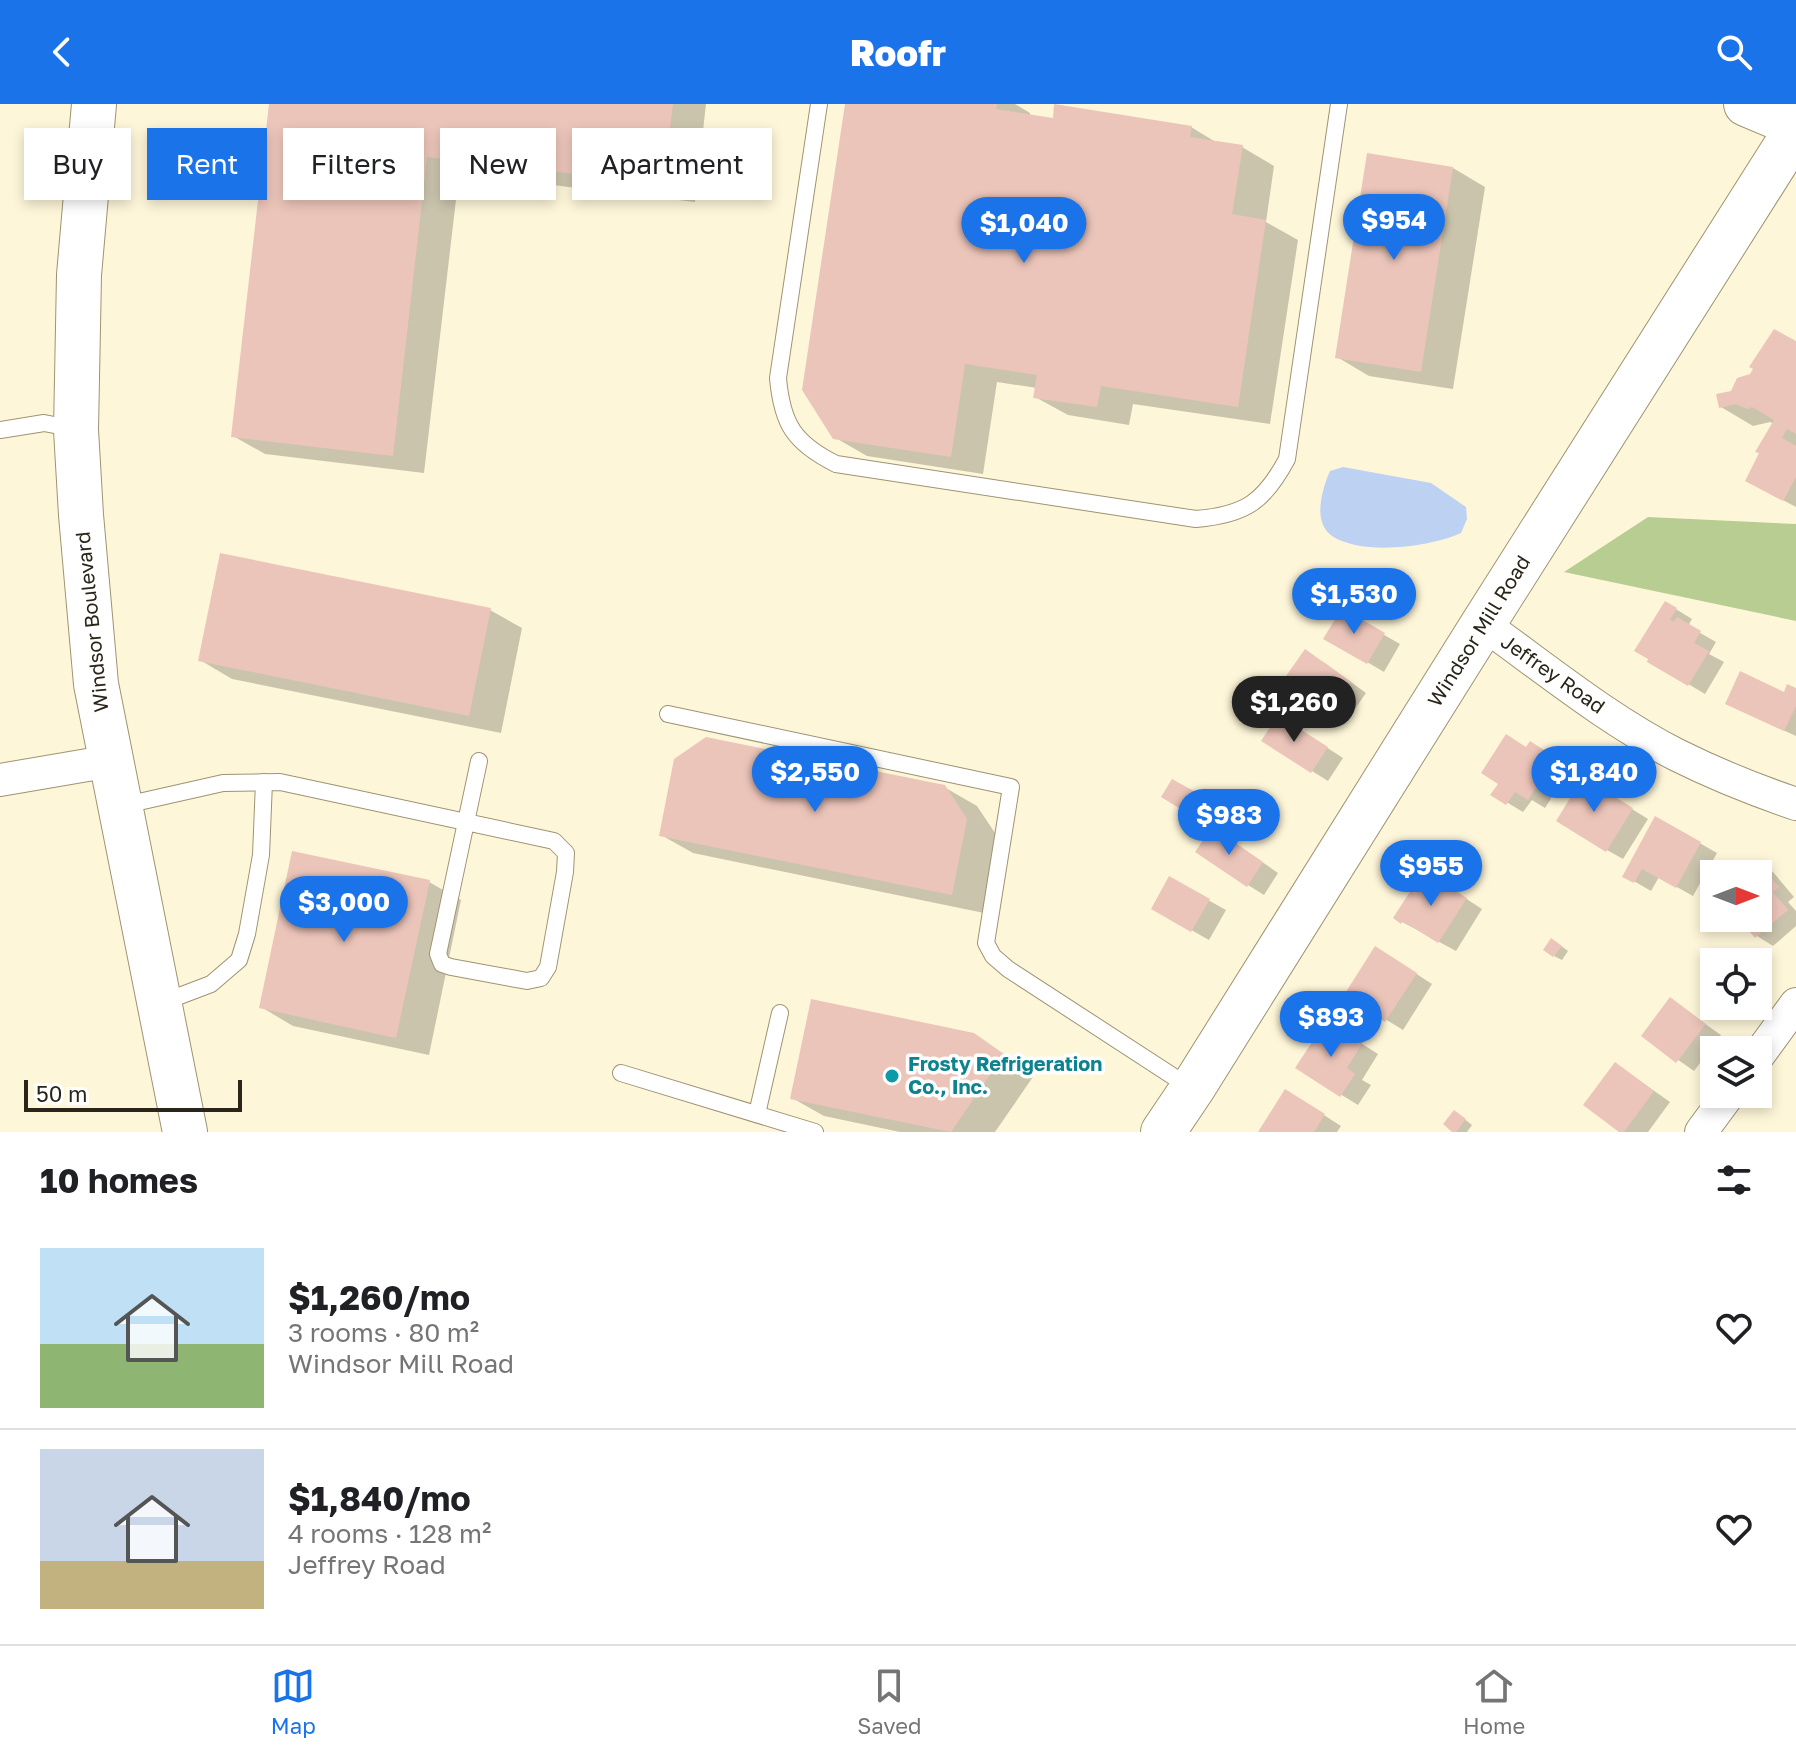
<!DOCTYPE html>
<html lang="en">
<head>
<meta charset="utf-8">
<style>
	body { margin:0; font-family:"Golos Text",sans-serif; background:#f2f2f2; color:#202124; height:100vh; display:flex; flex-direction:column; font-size:30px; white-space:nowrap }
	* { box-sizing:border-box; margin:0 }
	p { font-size:26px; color:#757577 }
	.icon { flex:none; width:44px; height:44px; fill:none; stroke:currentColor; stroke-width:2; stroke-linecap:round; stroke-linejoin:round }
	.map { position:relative; height:1028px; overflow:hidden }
	.details { display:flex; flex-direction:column; background:#fff; flex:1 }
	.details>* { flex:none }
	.hud { position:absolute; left:24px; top:24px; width:800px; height:72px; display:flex; gap:16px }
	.needle { width:52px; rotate:90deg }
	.buttons { position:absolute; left:1700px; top:756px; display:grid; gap:16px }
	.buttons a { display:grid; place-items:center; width:72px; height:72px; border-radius:0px; background:#fff; box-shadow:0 4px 12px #0003; font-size:40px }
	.scale { position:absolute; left:24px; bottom:20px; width:218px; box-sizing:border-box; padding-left:8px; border:4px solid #292518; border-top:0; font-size:22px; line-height:28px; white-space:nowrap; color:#292518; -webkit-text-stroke:6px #fff; paint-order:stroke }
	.price { position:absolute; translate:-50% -68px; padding:0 18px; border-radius:28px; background:#1a73e8; color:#fff; font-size:26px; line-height:52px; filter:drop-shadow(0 2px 4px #0008) }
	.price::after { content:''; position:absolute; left:50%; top:48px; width:24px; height:18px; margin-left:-12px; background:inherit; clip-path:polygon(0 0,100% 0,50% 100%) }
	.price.current { background:#222; color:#fff }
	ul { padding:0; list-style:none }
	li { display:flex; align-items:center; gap:24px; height:200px; padding:0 40px }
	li+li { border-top:2px solid #e0e0e0 }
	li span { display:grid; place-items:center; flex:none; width:224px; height:160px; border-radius:0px; color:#555 }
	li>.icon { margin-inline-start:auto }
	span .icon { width:96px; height:96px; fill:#fffc; stroke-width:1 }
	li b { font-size:34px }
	h2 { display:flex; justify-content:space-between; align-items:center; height:96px; padding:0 40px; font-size:34px }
	.pill { padding:0 28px; border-radius:0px; background:#fff; box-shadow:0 4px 12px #0003; font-size:28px; line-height:72px }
	.pill.current { background:#1a73e8; color:#fff }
	header { display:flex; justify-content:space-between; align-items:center; height:104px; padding:0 40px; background:#1a73e8; color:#fff; font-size:36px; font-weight:800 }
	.tab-bar { display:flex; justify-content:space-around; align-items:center; height:112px; border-top:2px solid #e0e0e0; background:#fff; font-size:22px; color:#757577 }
	.tab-bar a { display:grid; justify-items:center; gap:4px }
	.tab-bar .current { color:#1a73e8 }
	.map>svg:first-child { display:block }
	.green { fill:#b8cd92 }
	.water { fill:#bdd2f3 }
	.shadow { fill:#0003 }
	.building { fill:#ecc5ba }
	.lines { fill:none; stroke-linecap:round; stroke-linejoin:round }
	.lane-casing { stroke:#9e9372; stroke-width:18 }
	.street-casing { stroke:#9e9372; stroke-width:34 }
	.secondary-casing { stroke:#9e9372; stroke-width:46 }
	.lane { stroke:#fff; stroke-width:16 }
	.street { stroke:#fff; stroke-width:32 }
	.secondary { stroke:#fff; stroke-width:44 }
	.culture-dot { fill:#0f9aa8; stroke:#fff; stroke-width:3 }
	.labels { text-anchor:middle; stroke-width:7; stroke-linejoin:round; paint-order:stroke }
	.street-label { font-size:20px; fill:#292518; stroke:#fff }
	.culture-label { font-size:20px; font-weight:bold; fill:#0d838f; stroke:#fff; text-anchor:start }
</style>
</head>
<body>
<header><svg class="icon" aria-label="back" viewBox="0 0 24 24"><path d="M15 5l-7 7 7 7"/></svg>Roofr<svg class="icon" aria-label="search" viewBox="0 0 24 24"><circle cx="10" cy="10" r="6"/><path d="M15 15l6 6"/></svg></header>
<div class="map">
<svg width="1796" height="1028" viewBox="0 0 1796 1028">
	<rect width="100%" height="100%" fill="#fef6d9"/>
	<!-- green -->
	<path class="green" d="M1648 413 1796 420V517L1564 468Z"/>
	<!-- water -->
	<path class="water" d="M1343 363 1431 379 1466 403 1467 415 1461 429C1430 443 1362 452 1332 432 1312 418 1322 385 1330 367Z"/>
	<!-- shadow -->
	<g class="shadow">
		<path d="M271 0H706L695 98 459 70 424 369 265 350 233 332Z"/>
		<path d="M847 0H1015L1030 9V12L1054 16 1191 23 1219 40 1242 43 1274 62 1266 118 1298 136 1270 320 1133 300 1129 321 1068 311 1035 293 1037 284 997 278 983 370 867 352 834 333Z"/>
		<path d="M1453 64 1485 83 1453 285 1369 272 1337 253Z"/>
		<path d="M1796 239V403L1779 394 1774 320 1770 318 1753 322 1721 303 1751 272Z"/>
		<path d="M1666 499 1692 515 1688 522 1716 538 1709 550 1724 558 1705 590 1650 557Z"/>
		<path d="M490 506 522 524 501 629 232 575 200 556Z"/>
		<path d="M1342 507 1400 540 1384 568 1326 534Z"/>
		<path d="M1322 557 1366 589 1350 612 1334 602Z"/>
		<path d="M1796 587V632L1744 608 1785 590Z"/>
		<path d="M1295 623 1343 654 1328 677 1312 667Z"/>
		<path d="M1527 645 1545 649 1573 666 1570 670 1567 669 1545 704 1532 696 1523 708 1493 690Z"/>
		<path d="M1173 677 1205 696 1195 712 1164 693Z"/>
		<path d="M944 683 977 702 999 735 984 809 693 749 661 731Z"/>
		<path d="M1600 685 1648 715 1623 755 1607 746Z"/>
		<path d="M1656 714 1717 749 1693 792 1659 773 1651 787 1625 772Z"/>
		<path d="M1229 735 1278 769 1264 791 1248 781Z"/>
		<path d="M1756 758 1773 768 1794 793 1788 798 1796 807V822L1773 842 1757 832 1741 814H1758V770H1744Z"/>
		<path d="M1170 775 1226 806 1209 836 1154 805Z"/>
		<path d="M429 778 461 796 429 951 293 922 261 903Z"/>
		<path d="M1445 781 1482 805 1456 847 1395 814 1414 791Z"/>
		<path d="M1560 841 1568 847 1562 856 1554 852Z"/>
		<path d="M1392 854 1432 880 1403 926 1346 891Z"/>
		<path d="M1671 896 1721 931 1694 967 1644 932Z"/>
		<path d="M973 931 1035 970 995 1028H900L824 1012 792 994Z"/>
		<path d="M1326 931H1348L1378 950 1362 976 1371 981 1358 1001 1298 964Z"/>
		<path d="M1616 960 1670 998 1648 1028H1622Z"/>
		<path d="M1302 997 1341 1022 1337 1028H1260Z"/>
		<path d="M1462 1013 1472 1021 1467 1028H1455Z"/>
	</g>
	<!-- building -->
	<g class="building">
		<path d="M269 0H673L663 80 427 53 393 352 231 333Z"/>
		<path d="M845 0H997L996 5 1053 14 1054 0 1192 22 1190 33 1243 41 1232 110 1266 116 1238 303 1101 282 1097 303 1033 294 1037 271 965 260 951 353 833 335 802 286Z"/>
		<path d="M1367 49 1453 63 1421 268 1335 254Z"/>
		<path d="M1774 225 1796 237V330L1787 325 1782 334 1796 342V373L1783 397 1745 377 1759 349 1755 348 1774 316 1752 303 1747 305 1736 300 1719 304 1716 290 1731 287 1737 274 1750 270 1753 265 1749 263Z"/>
		<path d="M220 449 491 504 469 612 198 557Z"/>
		<path d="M1665 497 1677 504 1670 516 1674 518 1677 513 1701 527 1694 539 1709 547 1688 582 1647 558 1648 555 1634 547Z"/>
		<path d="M1342 504 1385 529 1367 560 1323 535Z"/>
		<path d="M1305 545 1351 578 1333 604 1286 572Z"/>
		<path d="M1740 567 1784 588 1787 580 1796 584V602L1784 627 1725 600Z"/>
		<path d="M1278 611 1328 643 1311 669 1261 637Z"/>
		<path d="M1506 630 1526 643 1530 637 1558 655 1553 662 1550 661 1528 696 1515 688 1506 701 1490 691 1498 680 1481 669Z"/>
		<path d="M706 633 945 681 967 715 952 791 659 732 674 655Z"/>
		<path d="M1583 673 1633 704 1606 748 1556 717Z"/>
		<path d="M1172 675 1199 690 1187 709 1161 693Z"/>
		<path d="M1655 712 1701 738 1676 784 1642 765 1634 779 1622 773Z"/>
		<path d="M1212 723 1263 758 1247 783 1195 748Z"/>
		<path d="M292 747 430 776 396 934 259 904Z"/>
		<path d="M1756 756 1779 783 1773 788 1788 806 1755 834 1738 814H1758V770H1739Z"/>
		<path d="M1428 769 1467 794 1438 839 1403 817 1401 820 1393 814 1411 786 1415 789Z"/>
		<path d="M1169 772 1210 795 1191 828 1151 805Z"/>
		<path d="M1551 834 1562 842 1553 853 1543 846Z"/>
		<path d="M1375 842 1417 869 1385 918 1344 891Z"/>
		<path d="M1670 893 1706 920 1676 959 1641 932Z"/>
		<path d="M811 895 974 929 1004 950 951 1028 790 995Z"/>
		<path d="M1331 918 1363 938 1347 964 1355 970 1340 993 1295 964 1320 926 1325 929Z"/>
		<path d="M1615 958 1654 987 1624 1028H1619L1583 1001Z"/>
		<path d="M1285 985 1325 1010 1314 1028H1258Z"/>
		<path d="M1454 1006 1466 1015 1456 1028H1452L1443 1020Z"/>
	</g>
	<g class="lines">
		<defs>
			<g id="lane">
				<path d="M819 0 778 274C782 320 794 339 836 360L1196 415C1245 411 1264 398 1287 355L1339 0"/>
				<path d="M0 326 44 319 75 325"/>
				<path d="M668 610 1011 683 986 839 993 852 1008 865 1191 984"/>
				<path d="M121 702 223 679 280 678 554 737 566 749 565 768 548 863 541 874 527 877 451 863 442 860 438 850 479 657"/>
				<path d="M161 899 211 880 239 856 247 830 261 751 264 678"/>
				<path d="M621 969 815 1028"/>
				<path d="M757 1010 780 909"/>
			</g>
			<g id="street">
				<path d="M1483 520C1546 565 1608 616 1677 651 1715 670 1755 686 1796 700"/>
				<path d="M0 676 111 657"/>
				<path d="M1758 952 1796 900"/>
				<path d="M1701 1028 1729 990"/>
			</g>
			<g id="secondary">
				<path d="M94 0 79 171 76 326 81 411 96 580 185 1028"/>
				<path d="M1746 0 1796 21"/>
				<path d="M1163 1028 1192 985 1483 520 1796 26"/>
			</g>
		</defs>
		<!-- lane casing -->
		<use href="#lane" class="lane-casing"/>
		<!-- street casing -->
		<use href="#street" class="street-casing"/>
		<!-- secondary casing -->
		<use href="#secondary" class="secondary-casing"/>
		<!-- lane -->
		<use href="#lane" class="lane"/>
		<!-- street -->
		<use href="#street" class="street"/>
		<!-- secondary -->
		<use href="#secondary" class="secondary"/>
	</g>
	<!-- markers -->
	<circle class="culture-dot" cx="892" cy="972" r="8"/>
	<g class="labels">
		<!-- street labels -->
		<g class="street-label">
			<text transform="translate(92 518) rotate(-96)" y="7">Windsor Boulevard</text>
			<text transform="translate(1479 527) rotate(-58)" y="7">Windsor Mill Road</text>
			<text transform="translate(1553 570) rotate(35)" y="7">Jeffrey Road</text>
		</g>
		<!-- culture labels -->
		<g class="culture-label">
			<text x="908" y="967">Frosty Refrigeration<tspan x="908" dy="23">Co., Inc.</tspan></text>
		</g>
	</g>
</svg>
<div class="buttons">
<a><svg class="needle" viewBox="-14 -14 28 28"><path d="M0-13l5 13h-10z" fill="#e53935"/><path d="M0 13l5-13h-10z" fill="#757577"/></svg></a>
<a><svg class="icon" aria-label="locate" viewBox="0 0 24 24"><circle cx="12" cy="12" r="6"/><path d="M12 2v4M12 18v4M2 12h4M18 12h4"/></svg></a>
<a><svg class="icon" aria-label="layers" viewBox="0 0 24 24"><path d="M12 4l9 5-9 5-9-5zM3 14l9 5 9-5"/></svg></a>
</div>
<div class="scale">50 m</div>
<b class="price" style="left:1394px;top:158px">$954</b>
<b class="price" style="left:1024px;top:161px">$1,040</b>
<b class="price" style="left:1354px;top:532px">$1,530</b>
<b class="price current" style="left:1294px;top:640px">$1,260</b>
<b class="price" style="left:815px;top:710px">$2,550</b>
<b class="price" style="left:1594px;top:710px">$1,840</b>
<b class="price" style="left:1229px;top:753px">$983</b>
<b class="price" style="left:1431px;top:804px">$955</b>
<b class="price" style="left:344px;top:840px">$3,000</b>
<b class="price" style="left:1331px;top:955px">$893</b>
<div class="hud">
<a class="pill">Buy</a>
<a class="pill current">Rent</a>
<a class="pill">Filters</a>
<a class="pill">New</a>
<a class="pill">Apartment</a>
</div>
</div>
<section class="details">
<h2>10 homes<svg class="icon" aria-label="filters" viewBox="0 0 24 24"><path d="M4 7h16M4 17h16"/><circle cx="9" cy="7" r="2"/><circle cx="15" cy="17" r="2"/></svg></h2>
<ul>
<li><span style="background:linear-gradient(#bfe0f5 60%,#8fb573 0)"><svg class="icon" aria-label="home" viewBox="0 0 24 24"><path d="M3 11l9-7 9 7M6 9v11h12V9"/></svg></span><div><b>$1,260/mo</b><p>3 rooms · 80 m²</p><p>Windsor Mill Road</p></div><svg class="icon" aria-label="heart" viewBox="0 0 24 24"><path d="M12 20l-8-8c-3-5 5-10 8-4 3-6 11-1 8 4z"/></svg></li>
<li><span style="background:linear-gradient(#c9d6e8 70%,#c2b280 0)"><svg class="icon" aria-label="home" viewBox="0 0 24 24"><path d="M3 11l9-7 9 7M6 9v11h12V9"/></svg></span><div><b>$1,840/mo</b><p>4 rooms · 128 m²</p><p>Jeffrey Road</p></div><svg class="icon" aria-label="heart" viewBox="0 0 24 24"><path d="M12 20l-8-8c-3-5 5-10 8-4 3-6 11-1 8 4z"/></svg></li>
</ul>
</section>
<nav class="tab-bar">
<a class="current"><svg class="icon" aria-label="map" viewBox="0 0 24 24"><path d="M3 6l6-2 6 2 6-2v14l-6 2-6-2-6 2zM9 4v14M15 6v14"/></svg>Map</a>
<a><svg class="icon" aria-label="saved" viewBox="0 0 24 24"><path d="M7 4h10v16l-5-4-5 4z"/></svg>Saved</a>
<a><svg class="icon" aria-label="home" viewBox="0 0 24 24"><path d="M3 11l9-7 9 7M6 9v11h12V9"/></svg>Home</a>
</nav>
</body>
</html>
